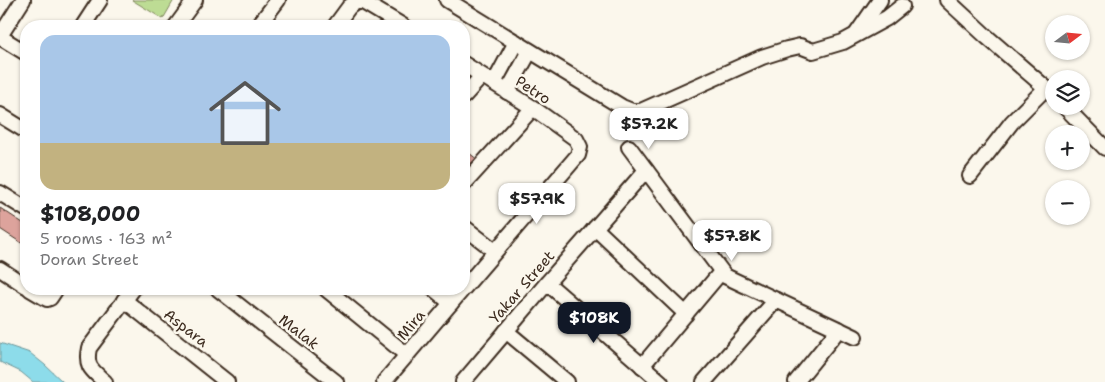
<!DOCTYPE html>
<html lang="en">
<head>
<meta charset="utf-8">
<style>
	body { margin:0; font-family:"Shantell Sans",sans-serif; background:#f2f2f2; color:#202124; height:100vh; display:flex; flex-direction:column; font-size:19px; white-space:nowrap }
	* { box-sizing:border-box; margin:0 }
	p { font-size:16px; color:#757577 }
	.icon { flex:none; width:28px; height:28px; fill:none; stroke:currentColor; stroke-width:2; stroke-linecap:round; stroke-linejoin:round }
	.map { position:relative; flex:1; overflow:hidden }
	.panel { position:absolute; left:20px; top:20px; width:450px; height:275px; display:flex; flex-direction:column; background:#fff; border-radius:20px; box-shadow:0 1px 4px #0004 }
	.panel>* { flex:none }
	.needle { width:32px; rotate:74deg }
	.tools { position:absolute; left:1045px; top:15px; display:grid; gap:10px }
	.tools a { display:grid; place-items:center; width:45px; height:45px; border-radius:50%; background:#fff; box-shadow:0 1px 4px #0004; font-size:25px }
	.price { position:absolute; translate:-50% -42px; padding:0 11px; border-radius:10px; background:#fff; color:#222; font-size:16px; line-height:32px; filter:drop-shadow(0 1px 2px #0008) }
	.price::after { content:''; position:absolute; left:50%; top:30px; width:15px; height:11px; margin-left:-8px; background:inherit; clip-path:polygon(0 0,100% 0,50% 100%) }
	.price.active { background:#111827; color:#fff }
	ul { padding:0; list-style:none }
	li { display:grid; align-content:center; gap:10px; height:265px; padding:0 20px }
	li span { display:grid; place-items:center; height:155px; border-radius:15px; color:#555 }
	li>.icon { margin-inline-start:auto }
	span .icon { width:90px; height:90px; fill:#fffc; stroke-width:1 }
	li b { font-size:21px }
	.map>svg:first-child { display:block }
	.green { fill:#bddc94; stroke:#7c8359 }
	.water { fill:#8ddcea; stroke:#6c9598 }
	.building { fill:#dda39c; stroke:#3b2a1e }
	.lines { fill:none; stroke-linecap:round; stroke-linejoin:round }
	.street-casing { stroke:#3b2a1e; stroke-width:18 }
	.street { stroke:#fbf7ec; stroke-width:14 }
	.labels { text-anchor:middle; stroke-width:5; stroke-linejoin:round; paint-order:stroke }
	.street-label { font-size:15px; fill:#3b2a1e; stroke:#fbf7ec }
</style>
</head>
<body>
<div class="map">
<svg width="1105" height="382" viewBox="0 0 1105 382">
	<rect width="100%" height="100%" fill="#fbf7ec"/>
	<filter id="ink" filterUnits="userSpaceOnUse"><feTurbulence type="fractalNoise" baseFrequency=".02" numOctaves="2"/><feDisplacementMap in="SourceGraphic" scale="10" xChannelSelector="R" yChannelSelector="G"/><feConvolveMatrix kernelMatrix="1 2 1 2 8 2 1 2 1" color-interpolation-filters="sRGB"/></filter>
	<g filter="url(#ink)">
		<!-- green -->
		<path class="green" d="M132 0H174L163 19Z"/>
		<!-- water -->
		<path class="water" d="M0 343 30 353 45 365 63 382H33L21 372 0 362Z"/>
		<!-- building -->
		<g class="building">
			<path d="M464 149 478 160 464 179Z"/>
			<path d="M0 208 26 225V246L0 229Z"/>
		</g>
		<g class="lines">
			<defs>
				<g id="street">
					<path d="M447 0 622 107 632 111H641L762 57 787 49 800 46 813 51 843 42 887 18 902 6"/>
					<path d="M947 0 987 37 1054 95"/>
					<path d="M83 26 100 0"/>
					<path d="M176 26 195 0"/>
					<path d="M258 26 278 0"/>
					<path d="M335 26 349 7 356 2H363L403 26"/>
					<path d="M857 33 880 0"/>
					<path d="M0 36 23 0"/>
					<path d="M0 37 26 53"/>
					<path d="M464 64 533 108 576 139 580 147 578 155 464 288"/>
					<path d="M494 83 516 42"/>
					<path d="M507 92 530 51"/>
					<path d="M464 96 482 76"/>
					<path d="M1064 106 1105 148"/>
					<path d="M0 115 26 131"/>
					<path d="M629 147 725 276 855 337"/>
					<path d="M970 176 1012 122 1046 88"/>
					<path d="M464 184 533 108"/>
					<path d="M0 193 26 209"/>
					<path d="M464 227 495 251"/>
					<path d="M595 228 686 314"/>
					<path d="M0 269 26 286"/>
					<path d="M547 283 661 382"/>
					<path d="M30 289 47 299 50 298 56 289"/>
					<path d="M218 289 336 382"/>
					<path d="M326 289 407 355"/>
					<path d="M434 289 451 303"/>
					<path d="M124 300 227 382"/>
					<path d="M506 331 567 382"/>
					<path d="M642 366 721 272"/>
					<path d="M105 382C92 370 85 367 89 348L133 289"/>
					<path d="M384 382 463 289"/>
					<path d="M463 382 547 283 646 170"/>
					<path d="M704 382 776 300"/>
					<path d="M796 382 839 329"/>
				</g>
			</defs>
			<!-- street casing -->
			<use href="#street" class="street-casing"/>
			<!-- street -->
			<use href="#street" class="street"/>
		</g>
	</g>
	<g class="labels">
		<!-- street labels -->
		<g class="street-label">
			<text transform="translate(533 90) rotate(33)" y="5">Petro</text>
			<text transform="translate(522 287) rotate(-49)" y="5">Yakar Street</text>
			<text transform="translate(411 325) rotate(-50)" y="5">Mira</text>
			<text transform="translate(186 328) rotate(38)" y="5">Aspara</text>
			<text transform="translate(299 332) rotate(38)" y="5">Malak</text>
		</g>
	</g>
</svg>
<div class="tools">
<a><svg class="needle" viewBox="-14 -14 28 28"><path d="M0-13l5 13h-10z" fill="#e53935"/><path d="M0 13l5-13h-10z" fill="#757577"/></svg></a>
<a><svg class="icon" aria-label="layers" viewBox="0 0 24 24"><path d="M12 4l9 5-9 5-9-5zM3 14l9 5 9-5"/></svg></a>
<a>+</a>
<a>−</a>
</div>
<b class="price" style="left:649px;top:150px">$57.2K</b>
<b class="price" style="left:537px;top:225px">$57.9K</b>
<b class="price" style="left:732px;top:262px">$57.8K</b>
<b class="price active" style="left:594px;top:344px">$108K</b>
<section class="panel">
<ul>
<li><span style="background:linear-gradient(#a9c7e8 70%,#c2b280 0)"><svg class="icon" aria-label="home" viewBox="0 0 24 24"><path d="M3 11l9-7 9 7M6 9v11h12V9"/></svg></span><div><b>$108,000</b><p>5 rooms · 163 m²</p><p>Doran Street</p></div></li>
</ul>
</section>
</div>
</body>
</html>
